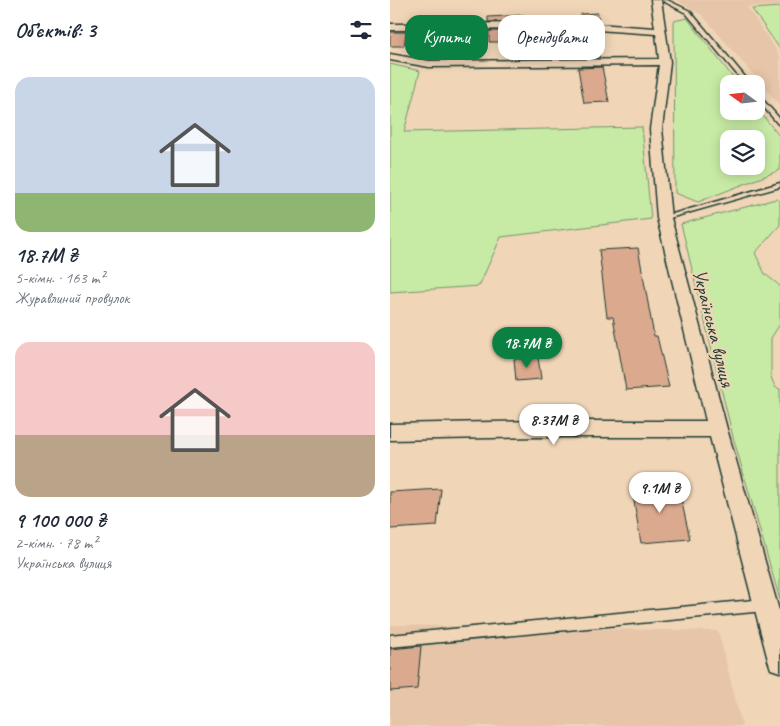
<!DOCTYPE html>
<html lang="uk">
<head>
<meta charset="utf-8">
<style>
	body { margin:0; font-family:Caveat,sans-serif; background:#f2f2f3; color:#1f2937; height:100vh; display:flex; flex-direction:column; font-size:19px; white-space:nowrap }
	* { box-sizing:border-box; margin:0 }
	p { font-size:16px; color:#747a83 }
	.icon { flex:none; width:28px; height:28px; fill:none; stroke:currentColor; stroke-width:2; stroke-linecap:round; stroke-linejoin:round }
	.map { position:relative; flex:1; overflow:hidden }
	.sheet { display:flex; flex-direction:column; background:#fff; width:390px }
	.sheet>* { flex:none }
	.hud { position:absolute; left:15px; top:15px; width:300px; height:45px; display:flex; gap:10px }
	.needle { width:32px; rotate:285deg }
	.tools { position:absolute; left:330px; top:75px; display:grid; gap:10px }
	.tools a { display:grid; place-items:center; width:45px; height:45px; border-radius:10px; background:#fff; box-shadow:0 2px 12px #0003; font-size:25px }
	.price { position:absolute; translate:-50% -42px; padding:0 11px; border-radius:18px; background:#fff; color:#222; font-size:16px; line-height:32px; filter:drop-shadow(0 1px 2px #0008) }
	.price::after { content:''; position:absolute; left:50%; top:30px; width:15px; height:11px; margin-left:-8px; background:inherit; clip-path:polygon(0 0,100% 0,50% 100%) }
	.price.current { background:#0b8043; color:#fff }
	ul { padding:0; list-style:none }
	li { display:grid; align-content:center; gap:10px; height:265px; padding:0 15px }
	li span { display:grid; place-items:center; height:155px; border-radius:15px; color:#555 }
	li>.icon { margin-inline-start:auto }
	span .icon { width:90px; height:90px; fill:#fffc; stroke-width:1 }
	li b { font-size:21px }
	h2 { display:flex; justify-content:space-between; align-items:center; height:60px; padding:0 15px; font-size:21px }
	.pill { padding:0 18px; border-radius:15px; background:#fff; box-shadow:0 2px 12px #0003; font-size:18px; line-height:45px }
	.pill.current { background:#0b8043; color:#fff }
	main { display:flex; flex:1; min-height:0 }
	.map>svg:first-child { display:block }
	.built { fill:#e6c5a9 }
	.green { fill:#c7eba4; stroke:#73946c; fill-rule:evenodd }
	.building { fill:#dba98e; stroke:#1f3d34 }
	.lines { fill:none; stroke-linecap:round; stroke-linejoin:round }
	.service-casing { stroke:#1f3d34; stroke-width:3 }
	.minor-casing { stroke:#1f3d34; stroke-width:3 }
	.service { fill:#f0d5b7; fill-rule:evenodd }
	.minor { fill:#f0d5b7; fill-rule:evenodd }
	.labels { text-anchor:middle; stroke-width:4; stroke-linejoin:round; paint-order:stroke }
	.street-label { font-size:20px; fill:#1f3d34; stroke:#f0d5b7 }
</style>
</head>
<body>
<main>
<section class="sheet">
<h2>Об’єктів: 3<svg class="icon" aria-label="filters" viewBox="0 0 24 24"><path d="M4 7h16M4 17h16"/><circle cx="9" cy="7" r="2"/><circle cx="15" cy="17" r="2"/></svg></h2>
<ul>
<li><span style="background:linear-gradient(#c9d6e8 75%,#8fb573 0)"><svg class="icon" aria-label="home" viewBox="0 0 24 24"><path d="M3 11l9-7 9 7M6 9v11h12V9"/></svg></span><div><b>18.7M ₴</b><p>5-кімн. · 163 m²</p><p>Журавлиний провулок</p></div></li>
<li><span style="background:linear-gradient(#f6c9c9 60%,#b9a48a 0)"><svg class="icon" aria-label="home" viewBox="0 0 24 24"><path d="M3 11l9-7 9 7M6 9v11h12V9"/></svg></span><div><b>9 100 000 ₴</b><p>2-кімн. · 78 m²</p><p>Українська вулиця</p></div></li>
</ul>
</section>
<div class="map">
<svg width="390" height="726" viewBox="0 0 390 726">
	<rect width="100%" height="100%" fill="#f0d5b7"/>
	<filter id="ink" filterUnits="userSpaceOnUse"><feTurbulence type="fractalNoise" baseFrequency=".02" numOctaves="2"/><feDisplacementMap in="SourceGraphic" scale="10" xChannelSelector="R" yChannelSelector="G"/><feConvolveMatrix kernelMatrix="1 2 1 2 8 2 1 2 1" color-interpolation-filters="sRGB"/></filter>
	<g filter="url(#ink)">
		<!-- built -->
		<g class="built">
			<path d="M286 0H390V6L357 7 390 56V106L312 15Z"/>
			<path d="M0 625 328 631 352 726H0Z"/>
		</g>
		<!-- green -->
		<g class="green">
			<path d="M390 7V49L362 9Z"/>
			<path d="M297 18 348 84H339V111H366V107L390 137V170L308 202 285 193 284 21ZM339 139H366V166H339Z"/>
			<path d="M0 64 30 71 14 132 252 127 261 219 111 237 89 286 0 292Z"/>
			<path d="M386 199 390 201V225L365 253 375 274 390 286V324L381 338V377L385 387 390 389V600L343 437 291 224Z"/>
		</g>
		<!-- building -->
		<g class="building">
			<path d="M208 13 209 22 192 21 191 14Z"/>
			<path d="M135 15V21L98 22V17Z"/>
			<path d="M99 31H134L133 42H99Z"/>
			<path d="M193 31 211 32 212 44H207L210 58H195Z"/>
			<path d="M0 32H16L14 46H0Z"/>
			<path d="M212 67 219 102 194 103 188 68Z"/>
			<path d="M248 248 264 336H267L279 387 236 390 223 317H217L209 250Z"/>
			<path d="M148 357 151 379 126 381 124 359Z"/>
			<path d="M288 485 300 539 251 543 242 489Z"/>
			<path d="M51 489 47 526 0 529V492Z"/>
			<path d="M31 646 27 689 0 691V649Z"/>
		</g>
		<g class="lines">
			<defs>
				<g id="service">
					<path d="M271 0H277L300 11 361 84H355L296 13Z"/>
					<path d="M366 92 390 119V125L388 124 366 98Z"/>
					<path d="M390 183V187L276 219H272L270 218 272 217Z"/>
					<path d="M374 599 378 601 380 605 378 609 374 611 0 647V635Z"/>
				</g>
				<path id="minor" d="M261 0H271L280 62 272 129 281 218 337 429 390 614V672L381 669 378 660 320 437H146L0 440V424L146 421H316L267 218 260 129 269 65 39 67 0 60V54L39 61 269 59 266 34 192 29 0 30V24L192 23 265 28Z"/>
			</defs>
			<!-- service casing -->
			<use href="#service" class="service-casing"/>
			<!-- minor casing -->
			<use href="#minor" class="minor-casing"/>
			<!-- service -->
			<use href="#service" class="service"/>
			<!-- minor -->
			<use href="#minor" class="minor"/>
		</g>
	</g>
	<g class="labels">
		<!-- street labels -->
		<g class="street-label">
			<text transform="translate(324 328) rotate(76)" y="7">Українська вулиця</text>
		</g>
	</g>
</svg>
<div class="tools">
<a><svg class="needle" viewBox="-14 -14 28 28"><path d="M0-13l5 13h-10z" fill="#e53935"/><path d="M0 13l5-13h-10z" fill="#747a83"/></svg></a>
<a><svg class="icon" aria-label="layers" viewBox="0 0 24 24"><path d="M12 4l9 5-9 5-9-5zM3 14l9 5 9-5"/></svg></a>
</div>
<b class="price current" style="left:137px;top:369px">18.7M ₴</b>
<b class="price" style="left:164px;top:446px">8.37M ₴</b>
<b class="price" style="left:270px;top:514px">9.1M ₴</b>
<div class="hud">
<a class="pill current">Купити</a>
<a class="pill">Орендувати</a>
</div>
</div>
</main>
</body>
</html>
